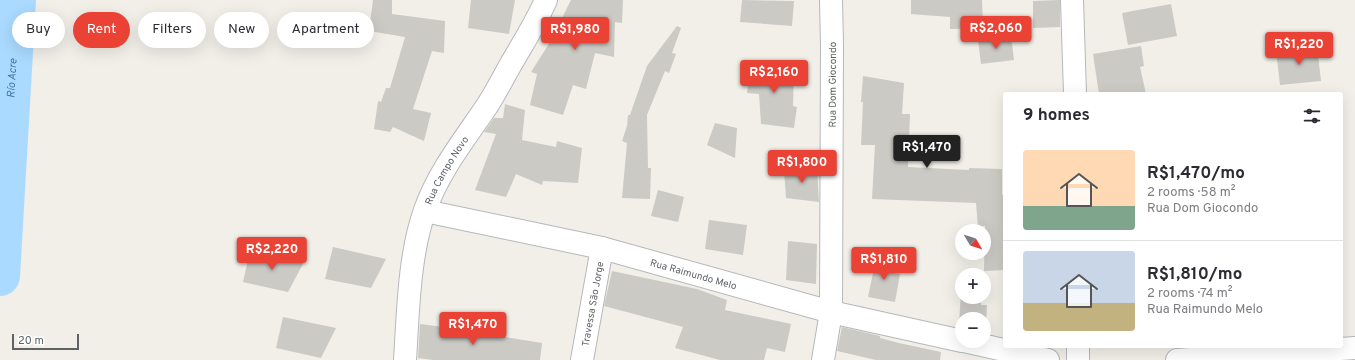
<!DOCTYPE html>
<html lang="en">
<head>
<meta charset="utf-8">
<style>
	body { margin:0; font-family:Overpass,sans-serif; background:#f7f7f7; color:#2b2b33; height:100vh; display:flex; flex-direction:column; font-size:15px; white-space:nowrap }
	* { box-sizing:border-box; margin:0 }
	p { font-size:13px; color:#7c7c81 }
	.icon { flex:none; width:22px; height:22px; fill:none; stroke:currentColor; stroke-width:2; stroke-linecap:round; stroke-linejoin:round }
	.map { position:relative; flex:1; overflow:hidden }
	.panel { position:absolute; left:1003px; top:92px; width:340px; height:256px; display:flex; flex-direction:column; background:#fff; border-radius:4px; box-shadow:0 4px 16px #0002 }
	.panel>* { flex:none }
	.hud { position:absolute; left:12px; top:12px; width:380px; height:36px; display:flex; gap:8px }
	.needle { width:26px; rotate:129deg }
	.controls { position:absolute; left:955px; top:224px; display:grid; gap:8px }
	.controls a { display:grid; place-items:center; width:36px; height:36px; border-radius:50%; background:#fff; box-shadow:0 4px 16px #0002; font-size:20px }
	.scale { position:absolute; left:12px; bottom:10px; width:67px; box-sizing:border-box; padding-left:4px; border:2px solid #5f6368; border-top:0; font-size:11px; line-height:14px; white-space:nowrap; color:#5f6368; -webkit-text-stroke:3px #fff; paint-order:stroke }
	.price { position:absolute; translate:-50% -34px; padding:0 9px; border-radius:4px; background:#ea4335; color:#fff; font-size:13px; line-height:26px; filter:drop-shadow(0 1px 2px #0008) }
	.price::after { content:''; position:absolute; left:50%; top:24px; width:12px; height:9px; margin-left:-6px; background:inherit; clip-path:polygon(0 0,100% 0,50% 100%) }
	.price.active { background:#222; color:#fff }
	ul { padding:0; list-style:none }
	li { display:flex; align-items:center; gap:12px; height:100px; padding:0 20px }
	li+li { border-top:1px solid #e1e1e2 }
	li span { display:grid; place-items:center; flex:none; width:112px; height:80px; border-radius:4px; color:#555 }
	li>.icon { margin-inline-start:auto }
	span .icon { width:48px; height:48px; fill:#fffc; stroke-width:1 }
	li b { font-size:17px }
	h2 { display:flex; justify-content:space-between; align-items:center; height:48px; padding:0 20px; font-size:17px }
	.tag { padding:0 14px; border-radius:18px; background:#fff; box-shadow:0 4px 16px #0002; font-size:14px; line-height:36px }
	.tag.active { background:#ea4335; color:#fff }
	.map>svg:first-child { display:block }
	.water { fill:#aadaff }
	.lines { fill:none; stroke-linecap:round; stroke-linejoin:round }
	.river { stroke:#aadaff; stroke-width:40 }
	.building { fill:#cccac5 }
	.street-casing { stroke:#b5b8bc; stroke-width:24 }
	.street { stroke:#fff; stroke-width:22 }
	.labels { text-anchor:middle; stroke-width:3.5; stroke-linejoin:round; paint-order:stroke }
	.street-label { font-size:10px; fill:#5f6368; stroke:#fff }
	.water-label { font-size:11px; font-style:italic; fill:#4174aa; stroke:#fff }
</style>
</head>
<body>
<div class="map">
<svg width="1355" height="360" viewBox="0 0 1355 360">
	<rect width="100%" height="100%" fill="#f1efe8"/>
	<!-- water -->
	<path class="water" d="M0 0H6L0 71Z"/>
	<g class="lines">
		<!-- river -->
		<path class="river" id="s1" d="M0 276 16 0"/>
	</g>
	<!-- building -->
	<g class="building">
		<path d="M373 0H392V14L445 21 444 53 432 51 413 109 431 113 424 141 393 127 390 132 374 129 378 101 381 102 386 88H390L405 37 369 31Z"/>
		<path d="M471 0H515L509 34 468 28Z"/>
		<path d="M571 0H623L622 23 615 22 614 57 595 53 586 89 573 85 563 115 530 105 537 74 531 72 552 39 553 28H557Z"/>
		<path d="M742 0 794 1 792 26 740 22Z"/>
		<path d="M911 0H982L983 28 950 29V17L911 14Z"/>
		<path d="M1060 0V27L1033 28V1Z"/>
		<path d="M1171 4 1177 36 1128 45 1122 13Z"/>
		<path d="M677 26 681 28 672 53 676 54 669 73 665 71 647 115 648 168H651L650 199 622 198 627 143 622 141 627 126 628 115H630L647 66Z"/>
		<path d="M1011 35 1014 60 981 64 978 40Z"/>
		<path d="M1141 46 1144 66 1140 67 1146 94H1099L1093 54Z"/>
		<path d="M1317 46 1321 81 1280 85 1276 51Z"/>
		<path d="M751 63 794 70 793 106 797 107 794 128 761 124 759 94 747 93Z"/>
		<path d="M863 76 904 83 902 114H910L908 167 969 170V168L1002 169V195H1005V270L984 271 985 226 978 227 976 203 872 199 875 145H861L863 102H861Z"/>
		<path d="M505 104 525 110 522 140 556 147 557 141 582 148 578 183 543 181 542 185 516 174 506 197 475 190 496 134 484 132 494 118H503Z"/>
		<path d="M715 123 737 128 735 158 707 145Z"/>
		<path d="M817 168 819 202 786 198 784 170Z"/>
		<path d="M658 190 684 197 678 222 651 216Z"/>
		<path d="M709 220 747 225 743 255 705 249Z"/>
		<path d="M788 241 817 244 816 284 786 280Z"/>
		<path d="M333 247 386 259 371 288 325 279Z"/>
		<path d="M250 251 304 262 288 292 243 282Z"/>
		<path d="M876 259 896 263 894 273 900 274 895 302 868 297Z"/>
		<path d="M612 271 697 289 727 300 725 310 791 324 785 352 767 348 764 360H720L675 348 683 327 604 306Z"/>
		<path d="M961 291H962V297H981V305H987L986 325H984V319H962V324H959Z"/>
		<path d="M283 317 336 328 321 358 276 348Z"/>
		<path d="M420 324 499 334V336L542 343 540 360H433L418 358Z"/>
		<path d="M842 327 880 336V338L899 343 941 352 940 360H876L837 351Z"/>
	</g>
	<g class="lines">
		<defs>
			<g id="street">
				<path d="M1072 0 1075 94"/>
				<path id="s2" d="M425 211 602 248 831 312 962 341"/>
				<path d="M964 341 1048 360"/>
				<path d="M1078 346V360"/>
				<path id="s3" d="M405 360C408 313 409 254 425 210 439 171 464 140 487 106 496 92 503 78 511 64 523 43 536 23 546 0"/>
				<path id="s4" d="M582 360 602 248"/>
				<path id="s5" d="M823 360 831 312 832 45 831 0"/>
				<path d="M1177 360 1355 348"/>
			</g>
		</defs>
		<!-- street casing -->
		<use href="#street" class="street-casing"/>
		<!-- street -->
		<use href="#street" class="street"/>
	</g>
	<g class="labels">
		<!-- street labels -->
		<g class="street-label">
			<text dy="4" stroke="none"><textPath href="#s5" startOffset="276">Rua Dom Giocondo</textPath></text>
			<text dy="4" stroke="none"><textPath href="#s3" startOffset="197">Rua Campo Novo</textPath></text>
			<text dy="4" stroke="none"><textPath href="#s2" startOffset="276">Rua Raimundo Melo</textPath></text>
			<text dy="4" stroke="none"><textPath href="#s4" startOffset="57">Travessa São Jorge</textPath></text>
		</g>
		<!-- water labels -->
		<g class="water-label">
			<text dy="4" stroke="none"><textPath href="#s1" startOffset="198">Río Acre</textPath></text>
		</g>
	</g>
</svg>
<div class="controls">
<a><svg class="needle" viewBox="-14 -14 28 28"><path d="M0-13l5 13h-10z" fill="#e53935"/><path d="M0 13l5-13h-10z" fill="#7c7c81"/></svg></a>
<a>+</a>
<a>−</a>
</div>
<div class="scale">20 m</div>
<b class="price" style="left:996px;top:50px">R$2,060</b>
<b class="price" style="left:575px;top:51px">R$1,980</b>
<b class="price" style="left:1299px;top:66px">R$1,220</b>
<b class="price" style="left:774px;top:94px">R$2,160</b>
<b class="price active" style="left:927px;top:169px">R$1,470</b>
<b class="price" style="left:802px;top:184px">R$1,800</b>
<b class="price" style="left:272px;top:271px">R$2,220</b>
<b class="price" style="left:884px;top:281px">R$1,810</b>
<b class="price" style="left:473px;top:346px">R$1,470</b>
<div class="hud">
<a class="tag">Buy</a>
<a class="tag active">Rent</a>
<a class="tag">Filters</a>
<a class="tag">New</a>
<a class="tag">Apartment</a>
</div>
<section class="panel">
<h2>9 homes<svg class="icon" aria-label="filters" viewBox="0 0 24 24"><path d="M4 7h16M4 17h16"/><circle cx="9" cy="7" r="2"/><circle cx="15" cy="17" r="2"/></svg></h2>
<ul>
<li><span style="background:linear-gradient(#ffd9b3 70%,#7fa58c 0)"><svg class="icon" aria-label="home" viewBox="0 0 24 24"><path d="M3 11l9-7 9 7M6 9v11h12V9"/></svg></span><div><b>R$1,470/mo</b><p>2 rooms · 58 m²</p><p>Rua Dom Giocondo</p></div></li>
<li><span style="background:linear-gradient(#c9d6e8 65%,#c2b280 0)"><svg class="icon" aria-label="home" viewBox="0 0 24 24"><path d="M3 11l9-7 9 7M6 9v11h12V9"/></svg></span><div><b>R$1,810/mo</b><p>2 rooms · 74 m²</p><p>Rua Raimundo Melo</p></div></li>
</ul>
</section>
</div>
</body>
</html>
